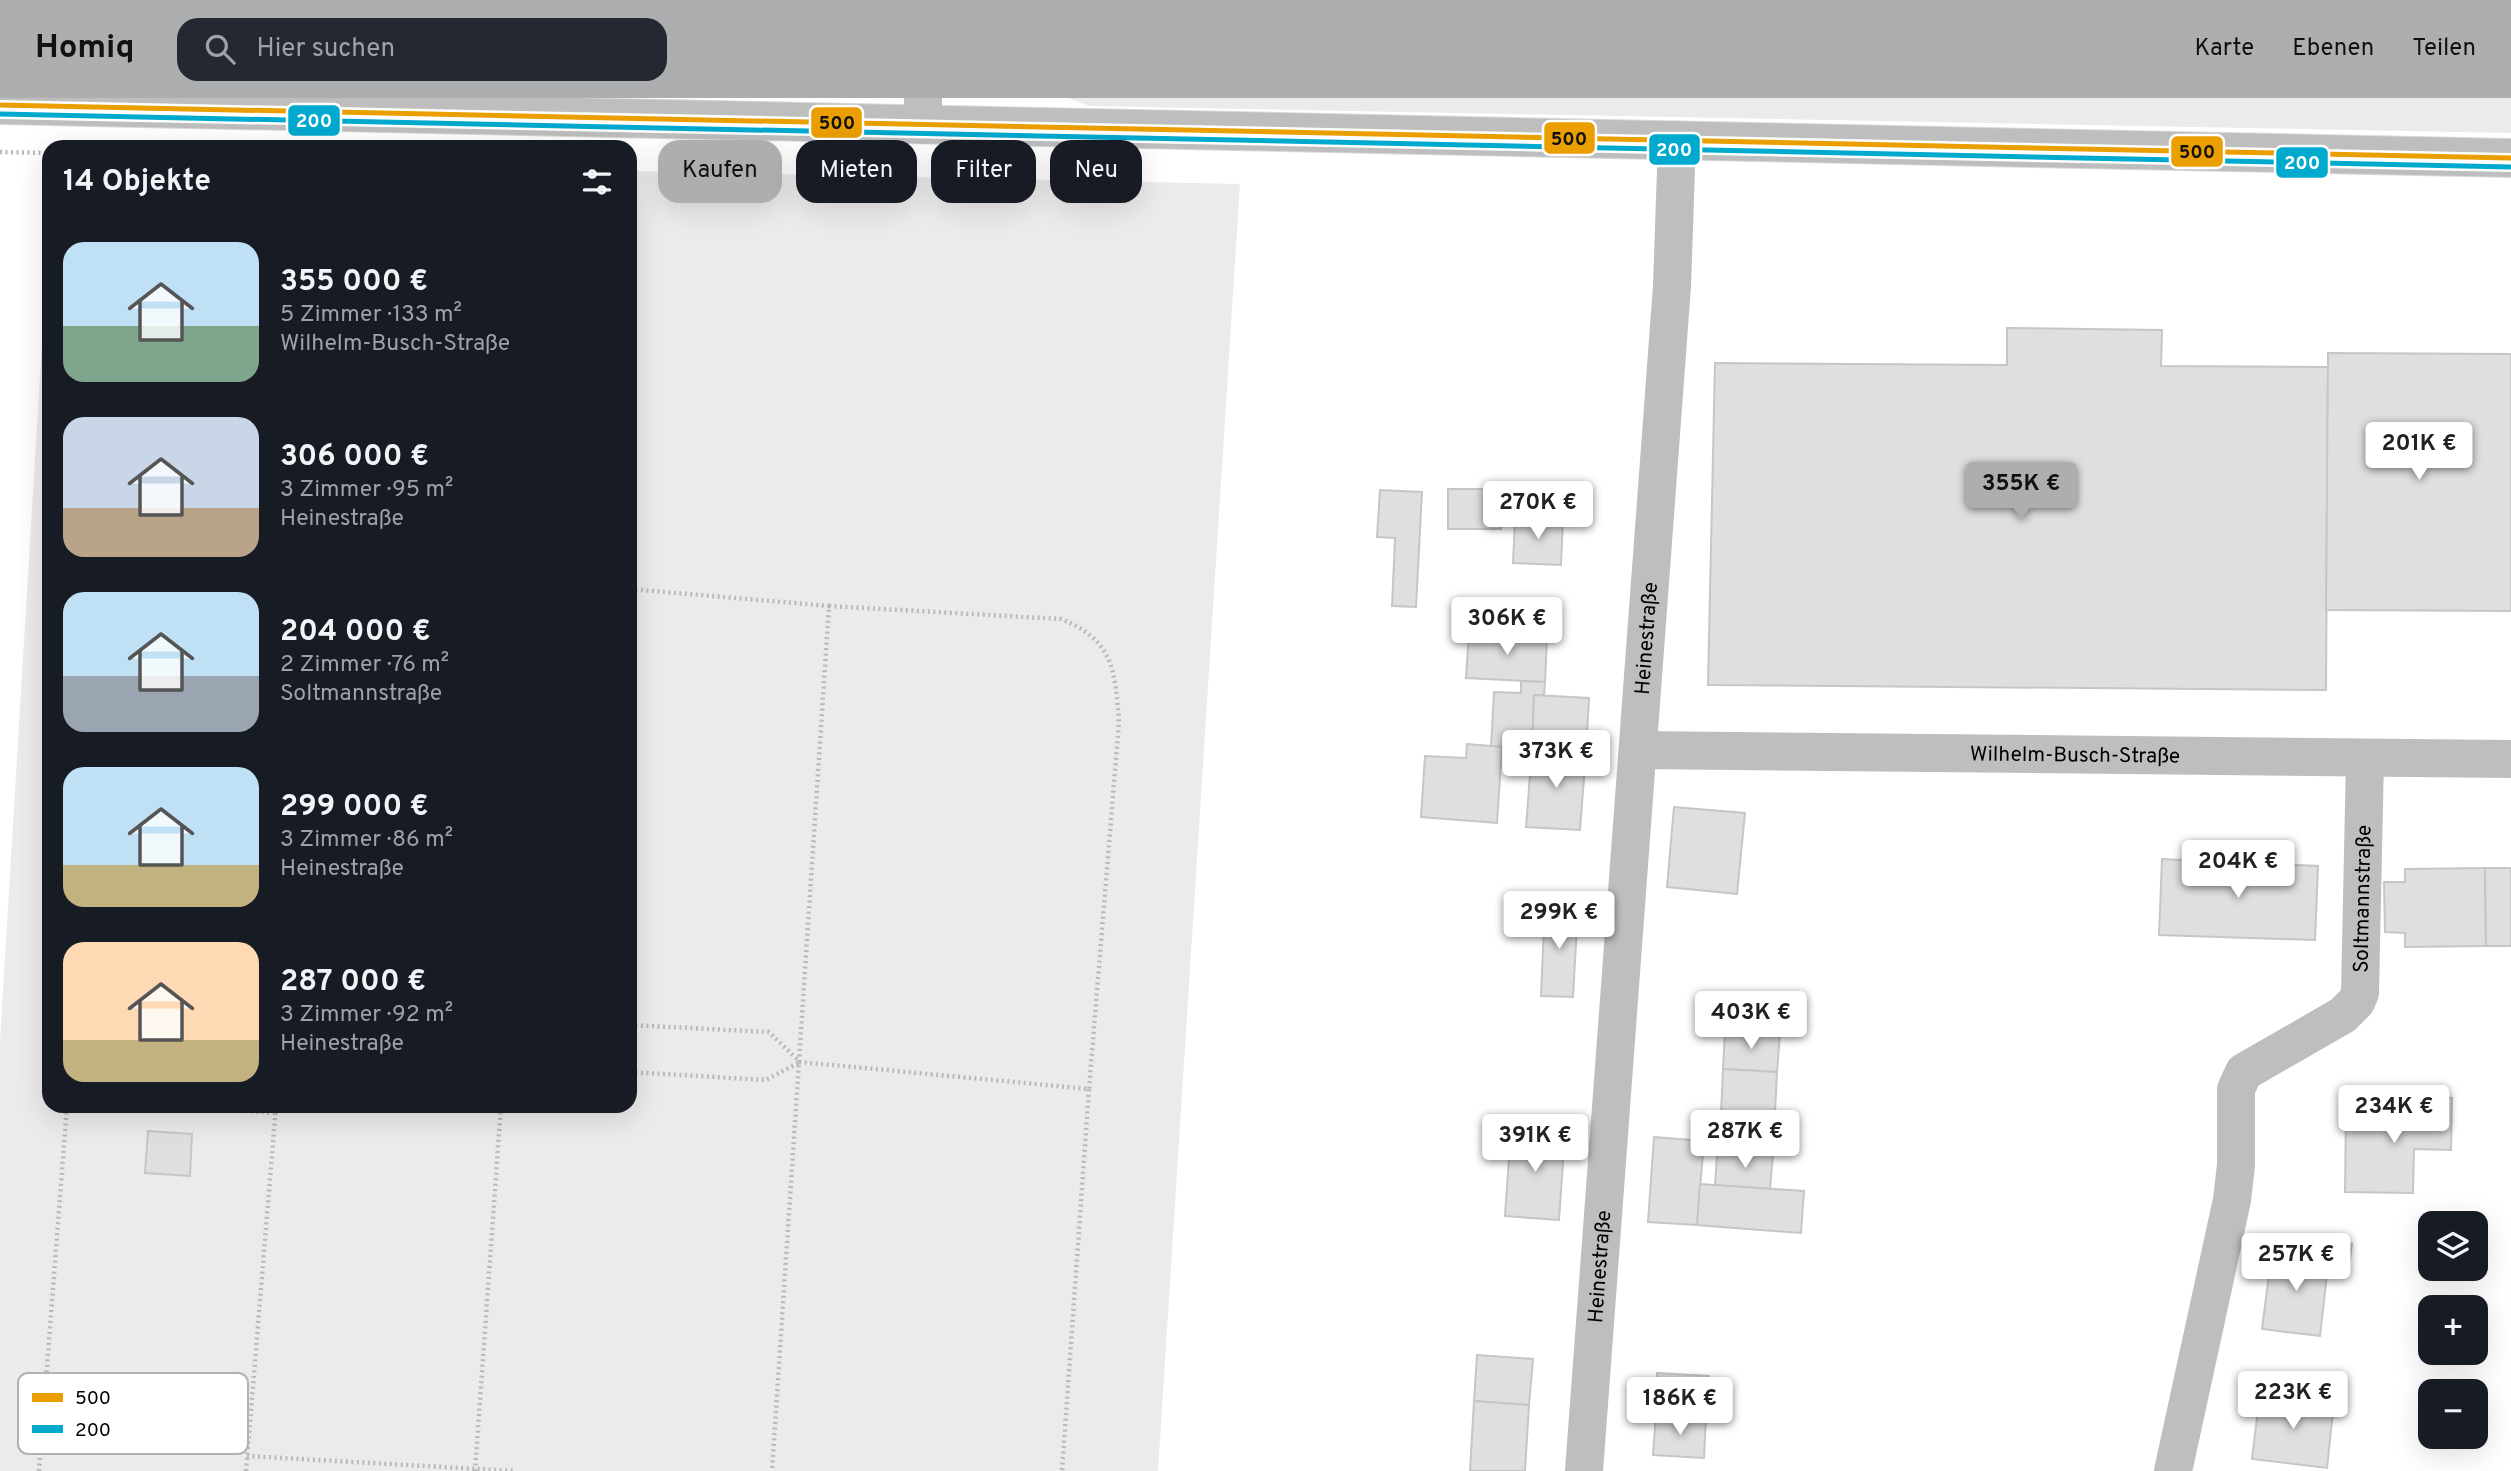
<!DOCTYPE html>
<html lang="de">
<head>
<meta charset="utf-8">
<style>
	body { margin:0; font-family:Overpass,sans-serif; background:#242831; color:#f1f3f6; height:100vh; display:flex; flex-direction:column; font-size:26px; white-space:nowrap }
	* { box-sizing:border-box; margin:0 }
	p { font-size:23px; color:#9ea1a6 }
	.icon { flex:none; width:38px; height:38px; fill:none; stroke:currentColor; stroke-width:2; stroke-linecap:round; stroke-linejoin:round }
	.map { position:relative; flex:1; overflow:hidden }
	.panel { position:absolute; left:42px; top:42px; width:595px; height:973px; display:flex; flex-direction:column; background:#171b24; border-radius:21px; box-shadow:0 7px 28px #0002 }
	.panel>* { flex:none }
	.guide { position:absolute; left:658px; top:42px; width:665px; height:63px; display:flex; gap:14px }
	.controls { position:absolute; left:2418px; top:1113px; display:grid; gap:14px }
	.controls a { display:grid; place-items:center; width:70px; height:70px; border-radius:14px; background:#171b24; box-shadow:0 7px 28px #0002; font-size:35px }
	.price { position:absolute; translate:-50% -60px; padding:0 16px; border-radius:7px; background:#fff; color:#222; font-size:23px; line-height:46px; filter:drop-shadow(0 2px 4px #0008) }
	.price::after { content:''; position:absolute; left:50%; top:42px; width:21px; height:16px; margin-left:-10px; background:inherit; clip-path:polygon(0 0,100% 0,50% 100%) }
	.price.active { background:#adaeaf; color:#111 }
	ul { padding:0; list-style:none }
	li { display:flex; align-items:center; gap:21px; height:175px; padding:0 21px }
	li span { display:grid; place-items:center; flex:none; width:196px; height:140px; border-radius:21px; color:#555 }
	li>.icon { margin-inline-start:auto }
	span .icon { width:84px; height:84px; fill:#fffc; stroke-width:1 }
	li b { font-size:30px }
	h2 { display:flex; justify-content:space-between; align-items:center; height:84px; padding:0 21px; font-size:30px }
	.pill { padding:0 24px; border-radius:21px; background:#171b24; box-shadow:0 7px 28px #0002; font-size:24px; line-height:63px }
	.pill.active { background:#adaeaf; color:#111 }
	header { display:flex; align-items:center; gap:42px; box-sizing:border-box; height:98px; padding:0 35px; background:#adaeaf; color:#111 }
	header strong { font-size:33px }
	nav { display:flex; gap:38px; margin-inline-start:auto; font-size:24px }
	.search { width:490px; height:63px; background:#242831; display:flex; align-items:center; gap:18px; box-sizing:border-box; padding:0 24px; border-radius:21px; color:#9ea1a6; font-size:26px }
	.map>svg:first-child { display:block }
	.green { fill:#ebebeb }
	.building { fill:#dfdfdf; stroke:#c6c6c6; stroke-width:2 }
	.lines { fill:none; stroke-linecap:round; stroke-linejoin:round }
	.primary-casing { stroke:#dbdbdb; stroke-width:40 }
	.path { stroke:#b9b9b9; stroke-width:4.5; stroke-dasharray:2 3.5; stroke-linecap:butt }
	.minor { stroke:#bebebe; stroke-width:38 }
	.primary { stroke:#bebebe; stroke-width:38 }
	.bus-1-casing { stroke:#fff; stroke-width:10 }
	.bus-2-casing { stroke:#fff; stroke-width:10 }
	.bus-1 { stroke:#eb9e00; stroke-width:5 }
	.bus-2 { stroke:#00a9ce; stroke-width:5 }
	.labels { text-anchor:middle; stroke-width:5; stroke-linejoin:round; paint-order:stroke }
	.street-label { font-size:21px; fill:#000; stroke:#fff }
	.key { fill:#fff; stroke:#b2b2b2; stroke-width:2 }
	.key-label { font-size:19px; fill:#000 }
	.line-badge { stroke:#fff; stroke-width:2.5 }
	.badge-label { font-size:19px; text-anchor:middle; font-weight:bold; fill:#fff }
	.pale-badge-label { font-size:19px; text-anchor:middle; font-weight:bold; fill:#111 }
</style>
</head>
<body>
<header>
<strong>Homiq</strong>
<div class="search"><svg class="icon" aria-label="search" viewBox="0 0 24 24"><circle cx="10" cy="10" r="6"/><path d="M15 15l6 6"/></svg>Hier suchen</div>
<nav><a>Karte</a><a>Ebenen</a><a>Teilen</a></nav>
</header>
<div class="map">
<svg width="2511" height="1373" viewBox="0 0 2511 1373">
	<rect width="100%" height="100%" fill="#fff"/>
	<!-- green -->
	<g class="green">
		<path d="M1068 0H2511V35L1089 8Z"/>
		<path d="M630 73 1240 86 1158 1373H0V942L49 129V1008H630Z"/>
	</g>
	<!-- building -->
	<g class="building">
		<path d="M2007 230 2162 232 2161 268 2328 269 2326 592 1708 587 1715 265 2007 267Z"/>
		<path d="M2328 255 2511 256V513L2326 512Z"/>
		<path d="M1448 391H1502L1501 431H1448Z"/>
		<path d="M1380 392 1422 394 1416 509 1392 508 1395 440 1377 439Z"/>
		<path d="M1515 420 1563 421 1561 467 1513 465Z"/>
		<path d="M1469 534 1547 539 1545 584 1466 580Z"/>
		<path d="M1521 583 1545 584 1544 597H1534L1532 651 1491 649 1494 594 1521 595Z"/>
		<path d="M1534 597 1589 600 1586 654 1532 651Z"/>
		<path d="M1467 646 1502 649 1497 725 1421 719 1425 658 1466 660Z"/>
		<path d="M1502 649 1532 651 1530 670 1501 668Z"/>
		<path d="M1532 651 1586 654 1580 732 1526 729Z"/>
		<path d="M1674 709 1745 715 1737 796 1667 789Z"/>
		<path d="M2162 761 2318 768 2315 842 2159 837Z"/>
		<path d="M2485 770 2486 848 2405 849V835L2385 834 2384 784H2405V771Z"/>
		<path d="M2485 770H2511V848H2486Z"/>
		<path d="M1545 807 1578 809 1573 899 1541 898Z"/>
		<path d="M1725 933 1780 935 1777 974 1723 971Z"/>
		<path d="M1723 971 1777 974 1773 1056 1747 1055 1749 1018 1721 1016Z"/>
		<path d="M2407 999 2452 1000 2451 1052 2414 1051 2413 1095 2345 1094 2346 1015 2407 1016Z"/>
		<path d="M1511 1030 1565 1035 1559 1122 1505 1118Z"/>
		<path d="M148 1033 192 1036 190 1078 145 1075Z"/>
		<path d="M1654 1039 1704 1043 1697 1127 1648 1124Z"/>
		<path d="M1745 1054 1773 1056 1770 1091 1715 1087 1717 1056 1745 1058Z"/>
		<path d="M1700 1086 1804 1093 1801 1135 1697 1127Z"/>
		<path d="M2297 1141 2352 1146 2350 1161 2295 1155Z"/>
		<path d="M2272 1153 2329 1159 2320 1238 2262 1231Z"/>
		<path d="M1477 1257 1533 1261 1529 1307 1474 1303Z"/>
		<path d="M1657 1275 1709 1278 1706 1320 1656 1317Z"/>
		<path d="M2260 1295 2334 1304 2327 1370 2252 1361Z"/>
		<path d="M1474 1303 1529 1307 1525 1373H1470Z"/>
		<path d="M1656 1317 1706 1320 1704 1360 1653 1357Z"/>
	</g>
	<g class="lines">
		<defs>
			<path id="primary" d="M0 7 2511 60"/>
		</defs>
		<!-- primary casing -->
		<use href="#primary" class="primary-casing"/>
		<!-- path -->
		<g class="path">
			<path d="M0 54 49 55"/>
			<path d="M630 491 829 508 772 1373"/>
			<path d="M829 508 1061 521C1114 542 1115 573 1119 624L1089 991"/>
			<path d="M630 927 769 934 800 964 1089 991 1062 1373"/>
			<path d="M630 974 766 982 800 964"/>
			<path d="M163 1008 275 1015"/>
			<path d="M247 1358 515 1373"/>
			<path d="M39 1373 67 1008"/>
			<path d="M246 1373 276 1008"/>
			<path d="M475 1373 501 1008"/>
		</g>
		<!-- minor -->
		<g class="minor">
			<path d="M923 27V0"/>
			<path id="s1" d="M1639 652 2511 661"/>
			<path id="s2" d="M1584 1373 1672 188 1677 42"/>
			<path id="s3" d="M2173 1373 2232 1102 2236 1067V991L2244 974 2343 917 2356 904 2360 895 2365 660"/>
		</g>
		<!-- primary -->
		<use href="#primary" class="primary"/>
		<defs>
			<path id="bus-1" d="M0 7 2511 60"/>
			<path id="bus-2" d="M0 16 2511 69"/>
		</defs>
		<!-- bus-1 casing -->
		<use href="#bus-1" class="bus-1-casing"/>
		<!-- bus-2 casing -->
		<use href="#bus-2" class="bus-2-casing"/>
		<!-- bus-1 -->
		<use href="#bus-1" class="bus-1"/>
		<!-- bus-2 -->
		<use href="#bus-2" class="bus-2"/>
	</g>
	<g class="labels">
		<!-- street labels -->
		<g class="street-label">
			<text dy="7" stroke="none"><textPath href="#s2" startOffset="835">Heinestraße</textPath></text>
			<text dy="7" stroke="none"><textPath href="#s1" startOffset="436">Wilhelm-Busch-Straße</textPath></text>
			<text dy="7" stroke="none"><textPath href="#s3" startOffset="644">Soltmannstraße</textPath></text>
			<text dy="7" stroke="none"><textPath href="#s2" startOffset="205">Heinestraße</textPath></text>
		</g>
	</g>
	<!-- legend -->
	<rect x="18" y="1275" width="230" height="81" rx="10" class="key"/>
	<rect x="32" y="1295" width="31" height="9" fill="#eb9e00"/>
	<rect x="32" y="1327" width="31" height="8" fill="#00a9ce"/>
	<g class="key-label">
		<text x="75" y="1306">500</text>
		<text x="75" y="1338">200</text>
	</g>
	<g class="line-badge">
		<rect x="287" y="6" width="54" height="33" rx="7" fill="#00a9ce"/>
		<rect x="810" y="8" width="53" height="33" rx="7" fill="#eb9e00"/>
		<rect x="1543" y="23" width="53" height="34" rx="7" fill="#eb9e00"/>
		<rect x="1648" y="35" width="53" height="33" rx="7" fill="#00a9ce"/>
		<rect x="2170" y="37" width="54" height="33" rx="7" fill="#eb9e00"/>
		<rect x="2275" y="48" width="54" height="33" rx="7" fill="#00a9ce"/>
	</g>
	<g class="badge-label">
		<text x="314" y="29">200</text>
		<text x="1674" y="58">200</text>
		<text x="2302" y="71">200</text>
	</g>
	<g class="pale-badge-label">
		<text x="837" y="31">500</text>
		<text x="1569" y="47">500</text>
		<text x="2197" y="60">500</text>
	</g>
</svg>
<div class="controls">
<a><svg class="icon" aria-label="layers" viewBox="0 0 24 24"><path d="M12 4l9 5-9 5-9-5zM3 14l9 5 9-5"/></svg></a>
<a>+</a>
<a>−</a>
</div>
<b class="price" style="left:2419px;top:384px">201K €</b>
<b class="price active" style="left:2021px;top:424px">355K €</b>
<b class="price" style="left:1538px;top:443px">270K €</b>
<b class="price" style="left:1507px;top:559px">306K €</b>
<b class="price" style="left:1556px;top:692px">373K €</b>
<b class="price" style="left:2238px;top:802px">204K €</b>
<b class="price" style="left:1559px;top:853px">299K €</b>
<b class="price" style="left:1751px;top:953px">403K €</b>
<b class="price" style="left:2394px;top:1047px">234K €</b>
<b class="price" style="left:1745px;top:1072px">287K €</b>
<b class="price" style="left:1535px;top:1076px">391K €</b>
<b class="price" style="left:2296px;top:1195px">257K €</b>
<b class="price" style="left:2293px;top:1333px">223K €</b>
<b class="price" style="left:1680px;top:1339px">186K €</b>
<div class="guide">
<a class="pill active">Kaufen</a>
<a class="pill">Mieten</a>
<a class="pill">Filter</a>
<a class="pill">Neu</a>
</div>
<section class="panel">
<h2>14 Objekte<svg class="icon" aria-label="filters" viewBox="0 0 24 24"><path d="M4 7h16M4 17h16"/><circle cx="9" cy="7" r="2"/><circle cx="15" cy="17" r="2"/></svg></h2>
<ul>
<li><span style="background:linear-gradient(#bfe0f5 60%,#7fa58c 0)"><svg class="icon" aria-label="home" viewBox="0 0 24 24"><path d="M3 11l9-7 9 7M6 9v11h12V9"/></svg></span><div><b>355 000 €</b><p>5 Zimmer · 133 m²</p><p>Wilhelm-Busch-Straße</p></div></li>
<li><span style="background:linear-gradient(#c9d6e8 65%,#b9a48a 0)"><svg class="icon" aria-label="home" viewBox="0 0 24 24"><path d="M3 11l9-7 9 7M6 9v11h12V9"/></svg></span><div><b>306 000 €</b><p>3 Zimmer · 95 m²</p><p>Heinestraße</p></div></li>
<li><span style="background:linear-gradient(#bfe0f5 60%,#9aa5b1 0)"><svg class="icon" aria-label="home" viewBox="0 0 24 24"><path d="M3 11l9-7 9 7M6 9v11h12V9"/></svg></span><div><b>204 000 €</b><p>2 Zimmer · 76 m²</p><p>Soltmannstraße</p></div></li>
<li><span style="background:linear-gradient(#bfe0f5 70%,#c2b280 0)"><svg class="icon" aria-label="home" viewBox="0 0 24 24"><path d="M3 11l9-7 9 7M6 9v11h12V9"/></svg></span><div><b>299 000 €</b><p>3 Zimmer · 86 m²</p><p>Heinestraße</p></div></li>
<li><span style="background:linear-gradient(#ffd9b3 70%,#c2b280 0)"><svg class="icon" aria-label="home" viewBox="0 0 24 24"><path d="M3 11l9-7 9 7M6 9v11h12V9"/></svg></span><div><b>287 000 €</b><p>3 Zimmer · 92 m²</p><p>Heinestraße</p></div></li>
</ul>
</section>
</div>
</body>
</html>
